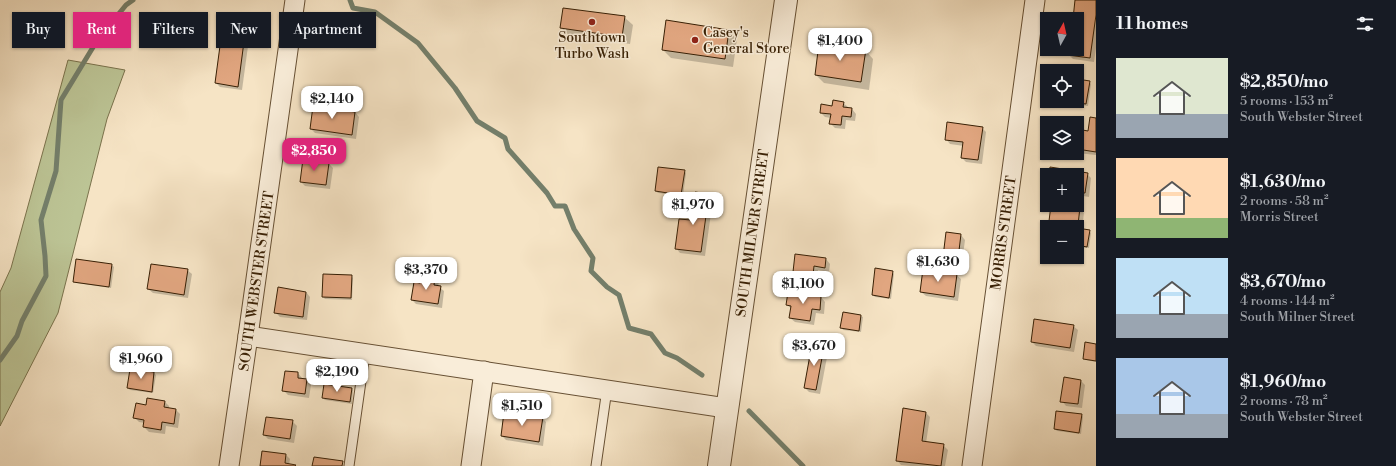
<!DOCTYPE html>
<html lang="en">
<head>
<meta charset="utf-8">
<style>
	body { margin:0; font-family:"Libre Bodoni",serif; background:#20242c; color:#f1f3f6; height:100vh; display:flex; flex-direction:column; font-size:15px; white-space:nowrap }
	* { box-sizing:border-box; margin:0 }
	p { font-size:13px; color:#9ea1a6 }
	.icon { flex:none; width:22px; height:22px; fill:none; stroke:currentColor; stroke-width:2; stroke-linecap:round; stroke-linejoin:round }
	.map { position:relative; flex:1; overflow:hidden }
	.drawer { display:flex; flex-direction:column; background:#171b24; width:300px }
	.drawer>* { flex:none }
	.top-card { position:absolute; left:12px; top:12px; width:380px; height:36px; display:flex; gap:8px }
	.needle { width:26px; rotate:8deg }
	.tools { position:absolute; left:1040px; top:12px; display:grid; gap:8px }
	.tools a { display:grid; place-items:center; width:44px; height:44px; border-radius:0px; background:#171b24; box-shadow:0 1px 3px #0004; font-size:20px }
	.price { position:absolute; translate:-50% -34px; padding:0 9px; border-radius:8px; background:#fff; color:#222; font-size:13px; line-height:26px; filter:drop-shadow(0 1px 2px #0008) }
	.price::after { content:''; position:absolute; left:50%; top:24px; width:12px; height:9px; margin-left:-6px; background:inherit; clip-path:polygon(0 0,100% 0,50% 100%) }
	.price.on { background:#db2777; color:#fff }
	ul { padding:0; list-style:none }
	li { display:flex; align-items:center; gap:12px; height:100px; padding:0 20px }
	li span { display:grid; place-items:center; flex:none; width:112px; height:80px; border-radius:0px; color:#555 }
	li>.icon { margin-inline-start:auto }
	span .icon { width:48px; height:48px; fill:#fffc; stroke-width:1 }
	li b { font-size:17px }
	h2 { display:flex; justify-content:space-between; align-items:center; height:48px; padding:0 20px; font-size:17px }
	.pill { padding:0 14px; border-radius:0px; background:#171b24; box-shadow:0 1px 3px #0004; font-size:14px; line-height:36px }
	.pill.on { background:#db2777; color:#fff }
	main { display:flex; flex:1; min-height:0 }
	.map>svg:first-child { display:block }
	.green { fill:#bcc495; stroke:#7a724c }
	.shadow { fill:#0003 }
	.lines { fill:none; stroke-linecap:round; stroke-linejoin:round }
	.stream { stroke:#747f6b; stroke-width:5 }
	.building { fill:#e1a680; stroke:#371f04 }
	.service-casing { stroke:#675034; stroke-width:11 }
	.minor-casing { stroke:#675034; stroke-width:21 }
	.tertiary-casing { stroke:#675034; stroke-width:24 }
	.service { stroke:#f9edd9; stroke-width:9 }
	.minor { stroke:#f9edd9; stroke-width:19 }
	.tertiary { stroke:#f9edd9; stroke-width:22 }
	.poi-dot { fill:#8f2418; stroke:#f9edd9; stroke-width:1.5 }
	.labels { text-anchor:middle; stroke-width:3; stroke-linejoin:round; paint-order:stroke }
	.poi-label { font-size:14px; fill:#371f04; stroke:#f9edd9; text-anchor:start }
	.street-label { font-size:14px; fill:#371f04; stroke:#f9edd9 }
</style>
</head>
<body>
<main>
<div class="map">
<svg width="1096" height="466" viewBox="0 0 1096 466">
	<rect width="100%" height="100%" fill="#f6e4c5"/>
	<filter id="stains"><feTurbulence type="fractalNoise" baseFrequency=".005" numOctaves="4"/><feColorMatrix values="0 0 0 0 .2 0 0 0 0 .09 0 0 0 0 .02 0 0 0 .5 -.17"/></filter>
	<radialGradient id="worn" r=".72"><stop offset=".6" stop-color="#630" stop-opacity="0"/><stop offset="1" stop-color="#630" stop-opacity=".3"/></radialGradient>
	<!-- green -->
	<path class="green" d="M68 60 125 70 107 119 58 313 0 426V292L11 268Z"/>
	<!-- shadow -->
	<g class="shadow">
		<path d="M1076 0 1096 1V48L1094 62 1073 59 1069 55V49H1077V19H1074Z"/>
		<path d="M624 17 633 25 630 44 570 36 561 28Z"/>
		<path d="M728 31 737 39 733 67 671 58 663 50Z"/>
		<path d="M244 35 249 39 242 90 220 87 216 83Z"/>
		<path d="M865 50 873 59 869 90 824 83 816 75Z"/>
		<path d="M1077 80 1089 82 1091 84 1088 106 1067 103 1066 101H1077Z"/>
		<path d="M843 103 848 107V109H852L856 114 855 121 846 120 845 129 835 128 830 123 831 118 825 117 821 113Z"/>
		<path d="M355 112 359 117 356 139 315 133 311 129Z"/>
		<path d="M1096 119V155L1077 153V130L1089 132Z"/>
		<path d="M982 128 986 132 982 164 966 162 962 158 964 146 950 144 946 139Z"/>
		<path d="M328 163 333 168 330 189 305 186 301 182Z"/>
		<path d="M684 171 686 173 683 196 658 193 656 191Z"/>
		<path d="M1087 174 1091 178 1089 197 1077 195V175H1050Z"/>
		<path d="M709 195 713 199 705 256 680 253 676 248Z"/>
		<path d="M1052 205 1080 208 1084 213 1082 230 1089 231 1091 233 1089 248 1077 247V227L1054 225 1050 221Z"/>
		<path d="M961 235 965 240 962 263 948 261 944 256Z"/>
		<path d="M826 259 830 264 829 272 818 270 817 279 798 276 794 272Z"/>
		<path d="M112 265 114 267 111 288 76 283 74 282Z"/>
		<path d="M187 270 192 274 188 298 153 293 148 289Z"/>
		<path d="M892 272 894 274 891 299 875 297 873 295Z"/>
		<path d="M956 275 961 279 958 301 926 296 921 292Z"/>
		<path d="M351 276 353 278 352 300 325 299 323 297Z"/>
		<path d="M434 278 439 282 438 286 444 291 442 308 416 304 412 300Z"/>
		<path d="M306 292 310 297 307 320 280 317 275 312Z"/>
		<path d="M789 293 821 297 825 302 824 314 816 313 814 325 795 322 790 318 792 309 787 305Z"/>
		<path d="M861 316 863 317 861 332 843 330 842 328Z"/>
		<path d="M1073 326 1078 330 1074 352 1036 346 1032 342Z"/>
		<path d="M813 345 824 348 828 352 820 394 809 392 805 388Z"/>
		<path d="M1096 345V362L1086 360 1084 358Z"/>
		<path d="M154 373 156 375 153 393 130 390 128 388Z"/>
		<path d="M298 373 302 378V380H306L311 385 309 398 288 395 284 391Z"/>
		<path d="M1081 381 1085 385 1082 408 1066 406 1062 401Z"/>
		<path d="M351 388 353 390 352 404 325 400 323 398Z"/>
		<path d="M165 402 169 406V409L176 410 180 414 178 428 166 426 165 434 149 432 144 427 145 423 139 422 135 418Z"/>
		<path d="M925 412 930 417 926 443 943 445 948 450 945 466H911L901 465 897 460Z"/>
		<path d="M1082 415 1083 417 1081 434 1057 431 1055 429Z"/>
		<path d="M542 418 546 422 543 446 506 440 502 436Z"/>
		<path d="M292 421 297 426 294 443 268 439 264 435Z"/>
		<path d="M286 455 290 459 289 465 296 466H261Z"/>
	</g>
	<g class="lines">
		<!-- stream -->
		<g class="stream">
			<path d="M350 0 353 8 375 12 418 43 455 88 477 121 505 138 508 149 547 193 555 206H565L574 229 593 258 591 271 607 287 619 295 629 328 651 334 665 353 677 358 702 375"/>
			<path d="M0 360 17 336 22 321 46 276 45 256 41 220 56 171 61 100 98 39 126 5 133 0"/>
			<path d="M749 411 803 466"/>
		</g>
	</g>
	<!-- building -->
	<g class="building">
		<path d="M1075 0H1096V15L1090 58 1068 55V49H1077V19H1073Z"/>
		<path d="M563 8 625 16 622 37 560 28Z"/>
		<path d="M666 20 729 30 725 59 662 50Z"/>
		<path d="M222 31 245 34 238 87 215 83Z"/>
		<path d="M819 43 866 49 861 82 815 75Z"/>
		<path d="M1077 79 1090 81 1086 104 1064 101H1077Z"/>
		<path d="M833 100 844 102 843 107 852 108 851 117 842 116 841 125 829 124 831 114 820 113 821 104 832 106Z"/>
		<path d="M313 106 355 112 352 135 310 129Z"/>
		<path d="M1090 117 1096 118V152L1077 149V129L1088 131Z"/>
		<path d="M947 122 983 127 978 160 961 158 963 142 945 140Z"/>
		<path d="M303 159 329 163 326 185 300 182Z"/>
		<path d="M658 167 685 170 681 195 655 191Z"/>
		<path d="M1050 167 1088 173 1085 193 1077 192V175H1049Z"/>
		<path d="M695 192 709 194 701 252 675 249 679 219 691 220Z"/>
		<path d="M1051 205H1064L1080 207 1078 225 1049 221Z"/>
		<path d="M1077 228 1090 230 1087 247 1077 245Z"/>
		<path d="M946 232 961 234 958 259 943 257Z"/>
		<path d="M795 254 826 258 825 268 814 266 813 275 793 272Z"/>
		<path d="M76 259 112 264 109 287 73 282Z"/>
		<path d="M151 264 188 269 184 295 147 289Z"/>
		<path d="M875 268 893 271 889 298 872 295Z"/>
		<path d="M923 269 957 274 954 297 920 292Z"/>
		<path d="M323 274 352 275 351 298 322 297Z"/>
		<path d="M421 275 435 277 434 285 441 286 438 304 411 300 414 282 420 283Z"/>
		<path d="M278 287 306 292 303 317 274 313Z"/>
		<path d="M788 292 821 296 820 310 812 309 810 321 789 318 791 306 786 305Z"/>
		<path d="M843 312 861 315 859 331 840 328Z"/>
		<path d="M1034 319 1074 325 1070 348 1031 342Z"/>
		<path d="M1085 342 1096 344V361L1083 359Z"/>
		<path d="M812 344 824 347 816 390 804 388Z"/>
		<path d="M130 369 154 372 152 392 127 388Z"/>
		<path d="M285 371 298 372V378L307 379 305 394 282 391Z"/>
		<path d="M1064 377 1081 380 1078 404 1060 402Z"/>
		<path d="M324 384 352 388 350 402 322 398Z"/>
		<path d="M147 398 165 401 164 407 176 409 174 424 162 422 161 430 143 427 144 420 133 418 136 403 146 405Z"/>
		<path d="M903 408 926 412 922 441 944 444 941 466 896 461Z"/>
		<path d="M1056 411 1082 414 1079 433 1054 429Z"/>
		<path d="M504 412 543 417 539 442 501 436Z"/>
		<path d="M266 417 293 420 290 439 263 435Z"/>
		<path d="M262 451 286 454 285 463 296 465 295 466H260Z"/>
		<path d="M314 457 343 461 342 466H312Z"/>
	</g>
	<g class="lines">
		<defs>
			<g id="service">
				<path d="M349 466 365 353"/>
				<path d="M596 466 607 389"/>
			</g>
			<g id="minor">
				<path d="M248 336 726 408"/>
				<path d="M229 466 248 336 295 0"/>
				<path d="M471 466 484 371"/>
				<path d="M972 466 1035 0"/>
			</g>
			<path id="tertiary" d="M719 466 786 0"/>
		</defs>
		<!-- service casing -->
		<use href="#service" class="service-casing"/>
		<!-- minor casing -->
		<use href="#minor" class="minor-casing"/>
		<!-- tertiary casing -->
		<use href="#tertiary" class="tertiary-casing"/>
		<!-- service -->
		<use href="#service" class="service"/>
		<!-- minor -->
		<use href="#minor" class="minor"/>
		<!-- tertiary -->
		<use href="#tertiary" class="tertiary"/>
	</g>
	<!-- markers -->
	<g class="poi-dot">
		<circle cx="592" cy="22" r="4"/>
		<circle cx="695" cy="40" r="4"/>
	</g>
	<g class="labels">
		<!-- poi labels -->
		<g class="poi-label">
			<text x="703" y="37">Casey's<tspan x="703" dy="16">General Store</tspan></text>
			<text x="592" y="42" text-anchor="middle">Southtown<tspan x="592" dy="16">Turbo Wash</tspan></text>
		</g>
		<!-- street labels -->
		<g class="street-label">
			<text transform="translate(752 233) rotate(-82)" y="5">SOUTH MILNER STREET</text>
			<text transform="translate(1003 233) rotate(-82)" y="5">MORRIS STREET</text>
			<text transform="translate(256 281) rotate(-82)" y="5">SOUTH WEBSTER STREET</text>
		</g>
	</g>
	<rect width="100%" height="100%" filter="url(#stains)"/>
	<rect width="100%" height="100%" fill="url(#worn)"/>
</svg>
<div class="tools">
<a><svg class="needle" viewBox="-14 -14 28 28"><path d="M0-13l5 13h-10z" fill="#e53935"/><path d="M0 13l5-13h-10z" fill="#9ea1a6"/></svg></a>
<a><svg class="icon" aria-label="locate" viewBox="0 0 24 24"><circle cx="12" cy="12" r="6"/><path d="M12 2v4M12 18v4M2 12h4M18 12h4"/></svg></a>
<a><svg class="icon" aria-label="layers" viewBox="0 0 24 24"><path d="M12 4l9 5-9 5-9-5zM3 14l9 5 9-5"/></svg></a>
<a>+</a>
<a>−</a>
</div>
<b class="price" style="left:840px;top:62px">$1,400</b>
<b class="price" style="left:332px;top:120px">$2,140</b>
<b class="price on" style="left:314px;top:172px">$2,850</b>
<b class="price" style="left:693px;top:226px">$1,970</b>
<b class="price" style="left:938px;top:283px">$1,630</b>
<b class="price" style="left:426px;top:291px">$3,370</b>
<b class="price" style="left:803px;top:305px">$1,100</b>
<b class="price" style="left:814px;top:367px">$3,670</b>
<b class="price" style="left:141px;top:380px">$1,960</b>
<b class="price" style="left:337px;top:393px">$2,190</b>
<b class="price" style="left:522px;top:427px">$1,510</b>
<div class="top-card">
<a class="pill">Buy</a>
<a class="pill on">Rent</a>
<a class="pill">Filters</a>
<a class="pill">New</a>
<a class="pill">Apartment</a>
</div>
</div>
<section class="drawer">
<h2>11 homes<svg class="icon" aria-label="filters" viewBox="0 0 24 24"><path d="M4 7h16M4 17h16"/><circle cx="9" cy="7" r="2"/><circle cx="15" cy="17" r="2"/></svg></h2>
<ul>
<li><span style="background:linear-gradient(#dfe7d0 70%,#9aa5b1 0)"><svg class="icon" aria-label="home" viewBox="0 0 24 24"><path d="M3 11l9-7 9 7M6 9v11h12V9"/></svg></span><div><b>$2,850/mo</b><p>5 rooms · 153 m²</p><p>South Webster Street</p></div></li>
<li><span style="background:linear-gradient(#ffd9b3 75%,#8fb573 0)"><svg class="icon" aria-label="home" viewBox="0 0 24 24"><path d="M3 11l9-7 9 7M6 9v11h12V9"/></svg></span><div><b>$1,630/mo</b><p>2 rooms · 58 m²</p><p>Morris Street</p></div></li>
<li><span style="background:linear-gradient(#bfe0f5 70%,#9aa5b1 0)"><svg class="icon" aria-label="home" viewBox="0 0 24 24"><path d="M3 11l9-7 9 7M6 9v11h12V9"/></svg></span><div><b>$3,670/mo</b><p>4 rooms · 144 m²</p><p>South Milner Street</p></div></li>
<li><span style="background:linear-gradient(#a9c7e8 70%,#9aa5b1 0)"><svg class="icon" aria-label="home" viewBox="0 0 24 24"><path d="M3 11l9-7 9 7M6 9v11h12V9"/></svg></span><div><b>$1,960/mo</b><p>2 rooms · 78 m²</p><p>South Webster Street</p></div></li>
</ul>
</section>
</main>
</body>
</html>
